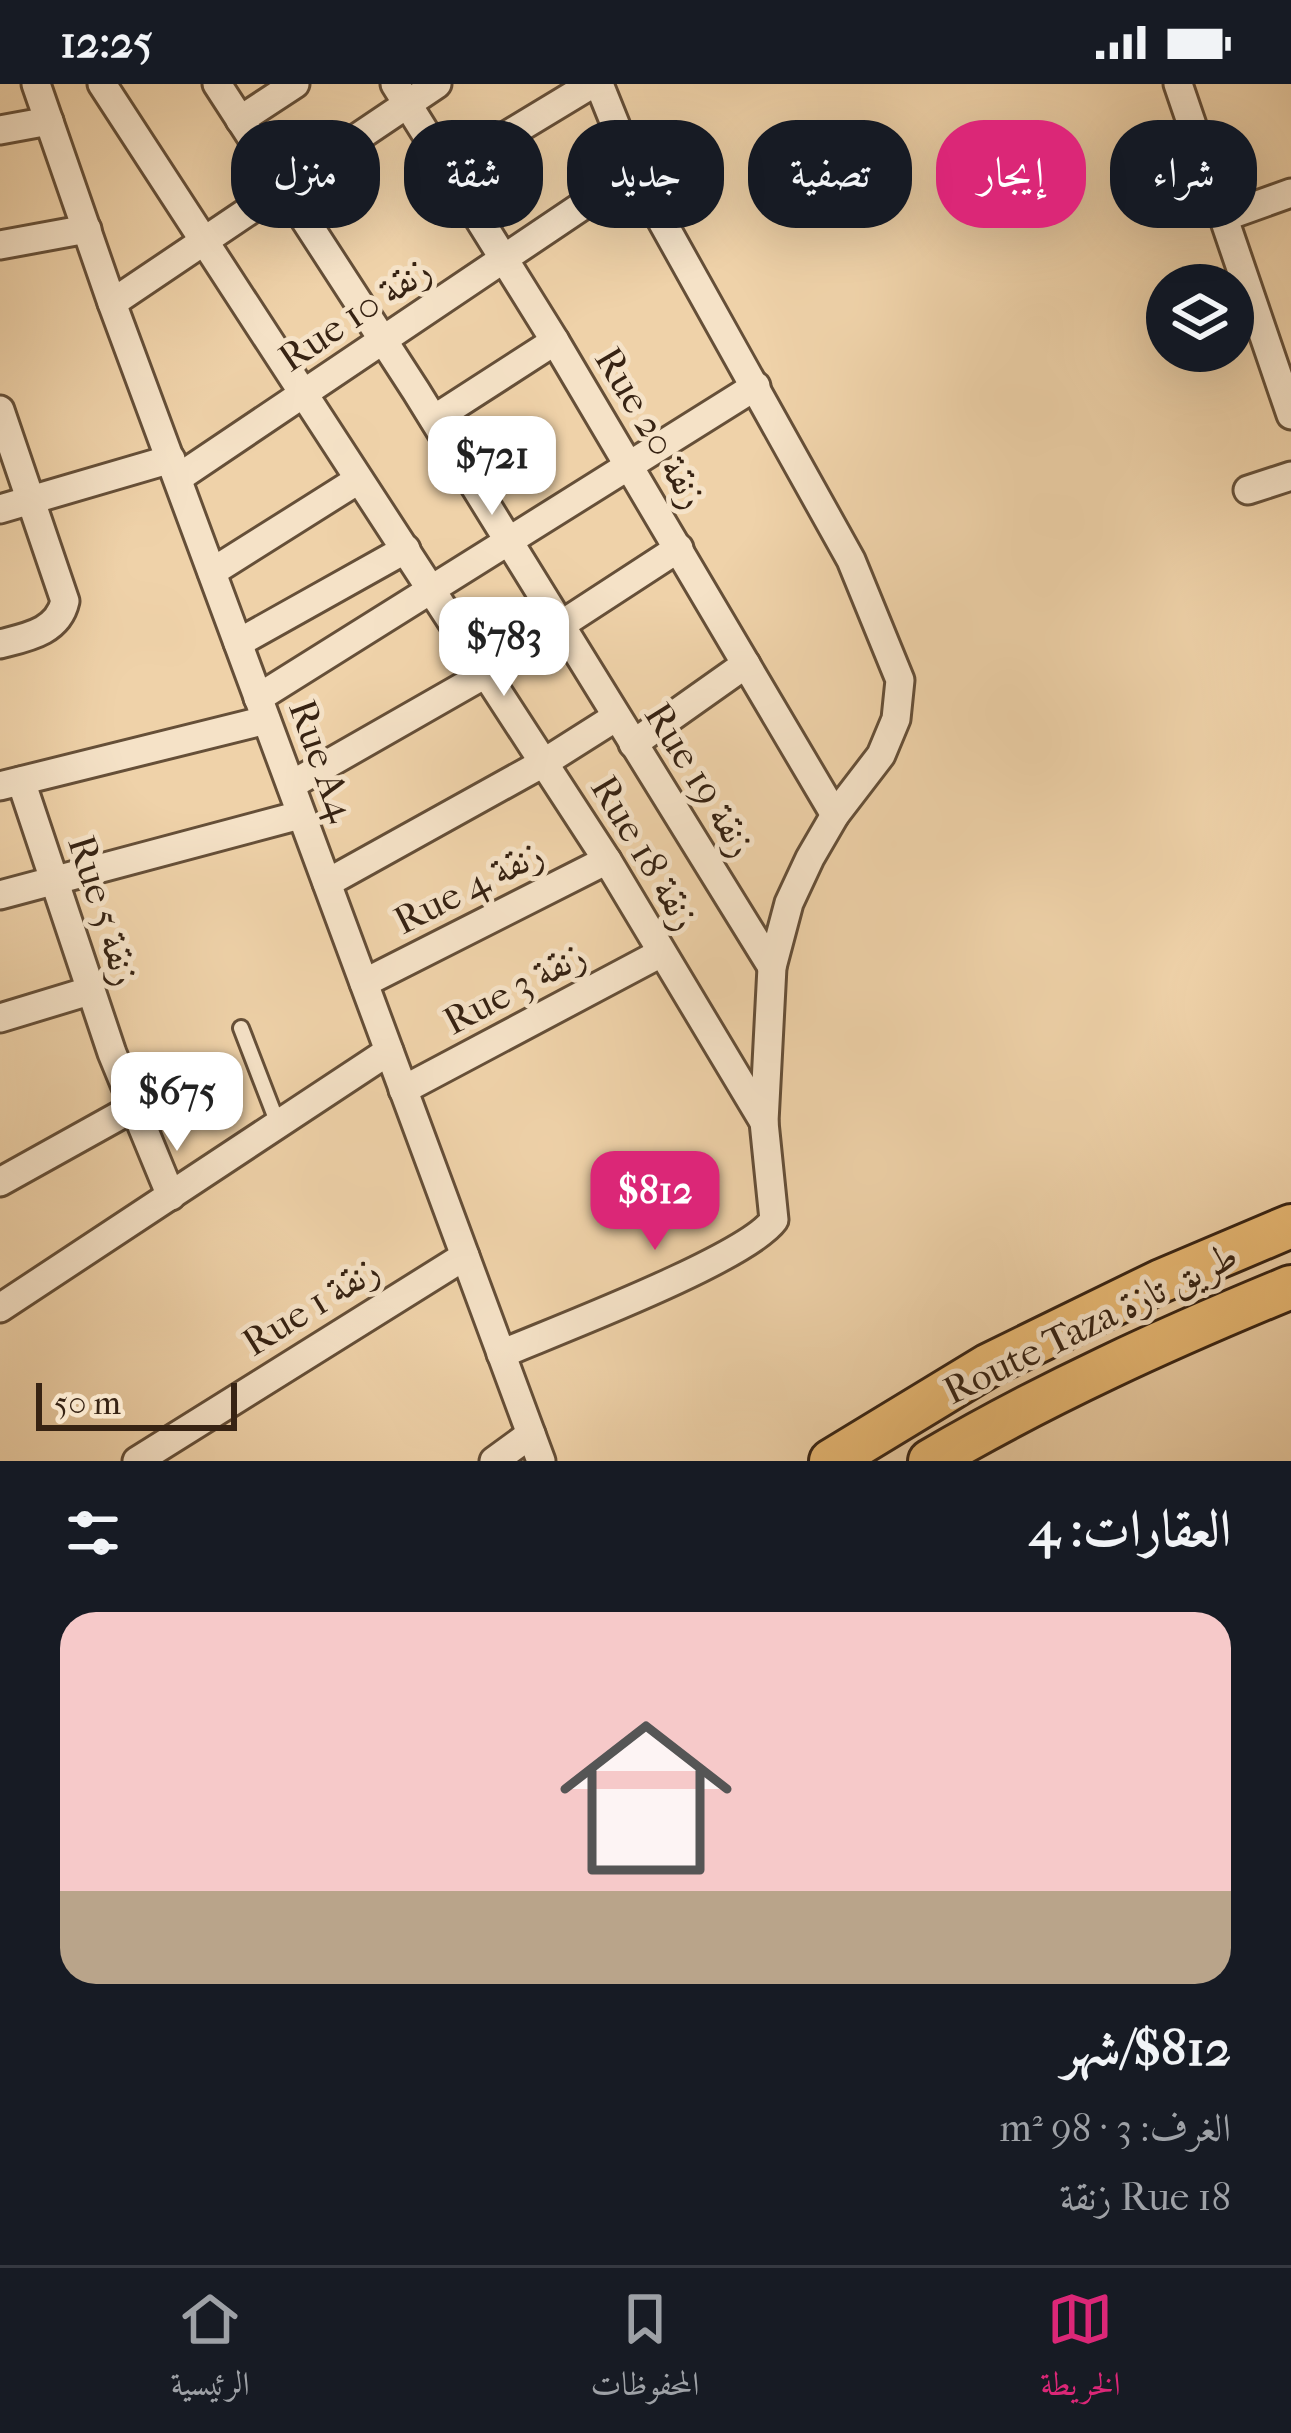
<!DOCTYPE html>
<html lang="ar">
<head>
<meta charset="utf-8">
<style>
	body { margin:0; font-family:"IM FELL French Canon",Amiri,serif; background:#242831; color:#f1f3f6; direction:rtl; height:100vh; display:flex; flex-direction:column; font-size:45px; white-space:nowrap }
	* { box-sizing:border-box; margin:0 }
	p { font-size:39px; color:#9ea1a6 }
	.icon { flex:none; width:66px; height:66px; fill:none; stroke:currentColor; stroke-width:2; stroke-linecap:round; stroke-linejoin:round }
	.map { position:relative; height:1377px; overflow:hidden; direction:ltr }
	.sheet { display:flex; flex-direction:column; background:#171b24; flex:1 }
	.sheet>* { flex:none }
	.top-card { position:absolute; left:36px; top:36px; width:1221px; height:108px; direction:rtl; display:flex; gap:24px }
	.tools { position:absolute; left:1146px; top:180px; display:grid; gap:24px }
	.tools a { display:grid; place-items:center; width:108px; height:108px; border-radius:50%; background:#171b24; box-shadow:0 12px 48px #0002; font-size:60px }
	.scale { position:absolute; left:36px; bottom:30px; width:201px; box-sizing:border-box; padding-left:12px; border:6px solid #372313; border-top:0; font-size:33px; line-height:42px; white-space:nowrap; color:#372313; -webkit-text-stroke:9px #f5e2c7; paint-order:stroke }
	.price { position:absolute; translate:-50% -102px; padding:0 27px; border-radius:24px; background:#fff; color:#222; font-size:39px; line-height:78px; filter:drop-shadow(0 3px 6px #0008) }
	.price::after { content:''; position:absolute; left:50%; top:72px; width:36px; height:27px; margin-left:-18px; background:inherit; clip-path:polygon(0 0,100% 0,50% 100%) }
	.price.selected { background:#db2777; color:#fff }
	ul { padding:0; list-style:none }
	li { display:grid; align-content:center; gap:24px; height:636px; padding:0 60px }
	li span { display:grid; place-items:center; height:372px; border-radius:36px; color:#555 }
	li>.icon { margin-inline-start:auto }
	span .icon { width:216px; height:216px; fill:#fffc; stroke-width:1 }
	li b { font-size:51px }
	h2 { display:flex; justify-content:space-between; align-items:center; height:144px; padding:0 60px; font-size:51px }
	.tag { padding:0 42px; border-radius:48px; background:#171b24; box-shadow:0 12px 48px #0002; font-size:42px; line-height:108px }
	.tag.selected { background:#db2777; color:#fff }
	.status { display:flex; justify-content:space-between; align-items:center; height:84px; padding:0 60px; background:#171b24; direction:ltr }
	.status svg { height:33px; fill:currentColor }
	.dock { display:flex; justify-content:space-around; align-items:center; height:168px; border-top:3px solid #363941; background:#171b24; font-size:33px; color:#9ea1a6 }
	.dock a { display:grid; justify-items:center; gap:6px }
	.dock .selected { color:#db2777 }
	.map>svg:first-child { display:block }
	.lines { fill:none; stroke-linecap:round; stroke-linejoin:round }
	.service-casing { stroke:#654f38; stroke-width:20 }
	.minor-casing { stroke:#654f38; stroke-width:33 }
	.trunk-casing { stroke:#372313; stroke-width:48 }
	.service { stroke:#f5e2c7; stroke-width:14 }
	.minor { stroke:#f5e2c7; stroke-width:27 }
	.trunk { stroke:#e8b974; stroke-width:42 }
	.labels { text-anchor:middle; stroke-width:10; stroke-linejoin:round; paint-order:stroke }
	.street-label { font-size:39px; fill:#372313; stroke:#f5e2c7 }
</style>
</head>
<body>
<div class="status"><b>12:25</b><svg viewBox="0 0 49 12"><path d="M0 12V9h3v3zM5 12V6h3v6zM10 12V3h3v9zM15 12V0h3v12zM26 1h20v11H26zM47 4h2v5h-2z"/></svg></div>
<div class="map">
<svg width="1291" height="1377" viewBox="0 0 1291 1377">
	<rect width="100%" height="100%" fill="#efd2a9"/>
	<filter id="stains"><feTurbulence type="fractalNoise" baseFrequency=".00167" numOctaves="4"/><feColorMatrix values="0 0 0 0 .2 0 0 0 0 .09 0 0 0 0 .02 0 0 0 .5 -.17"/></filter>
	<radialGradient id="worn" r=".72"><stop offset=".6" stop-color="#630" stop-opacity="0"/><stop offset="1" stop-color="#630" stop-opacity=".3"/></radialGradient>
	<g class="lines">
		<defs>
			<path id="service" d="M241 944 278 1040"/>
			<g id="minor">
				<path d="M36 0 112 219 541 1377"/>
				<path d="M102 0 607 776 764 1038"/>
				<path d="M217 0 416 307 772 883"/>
				<path d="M395 0 555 257 835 731"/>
				<path d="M1178 0 1291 331"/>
				<path d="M240 36 295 0"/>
				<path d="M0 46 49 37"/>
				<path d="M448 87 592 0"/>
				<path d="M1224 133 1291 109"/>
				<path d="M0 161 87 145"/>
				<path d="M112 219 437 0"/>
				<path d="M0 326 65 517C58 548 27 553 0 560"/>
				<path d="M434 335 555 257"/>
				<path d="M178 394 634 87"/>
				<path d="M1248 406 1291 392"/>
				<path d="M0 425 171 375"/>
				<path d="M212 488 358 396"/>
				<path d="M238 559 406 465"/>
				<path d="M258 614 756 302"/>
				<path d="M633 660 746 580"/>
				<path d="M21 697 112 969 171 1112"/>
				<path d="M291 701 487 589 679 464"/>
				<path d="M0 702 266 636"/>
				<path d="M327 799 545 678 616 633"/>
				<path d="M0 811 300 731"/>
				<path d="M364 899 607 776"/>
				<path d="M0 934 89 907"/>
				<path d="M403 1006 661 869"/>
				<path d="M0 1098 133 1024"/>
				<path d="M0 1224 389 967"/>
				<path d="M501 1270C555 1247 746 1175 774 1136L764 1038 772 883 789 819 810 774 835 731 881 671 896 635 900 596 851 476 634 87 599 0"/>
				<path d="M137 1377 465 1172"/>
				<path d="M494 1377 531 1350"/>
			</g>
			<g id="trunk">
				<path d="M831 1377 989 1281 1161 1197 1291 1142"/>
				<path d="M930 1377C1046 1309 1167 1254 1291 1203"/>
			</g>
		</defs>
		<!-- service casing -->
		<use href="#service" class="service-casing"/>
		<!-- minor casing -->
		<use href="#minor" class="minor-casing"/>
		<!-- trunk casing -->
		<use href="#trunk" class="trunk-casing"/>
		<!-- service -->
		<use href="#service" class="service"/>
		<!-- minor -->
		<use href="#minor" class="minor"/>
		<!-- trunk -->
		<use href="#trunk" class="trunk"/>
	</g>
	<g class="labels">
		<!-- street labels -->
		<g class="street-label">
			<text transform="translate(354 229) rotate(-34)" y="14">Rue 10 زنقة</text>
			<text transform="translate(652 343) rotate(59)" y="14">Rue 20 زنقة</text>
			<text transform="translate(323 676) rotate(70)" y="14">Rue A4</text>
			<text transform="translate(701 695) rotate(58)" y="14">Rue 19 زنقة</text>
			<text transform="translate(646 768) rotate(59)" y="14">Rue 18 زنقة</text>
			<text transform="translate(468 802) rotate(-27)" y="14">Rue 4 زنقة</text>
			<text transform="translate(105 826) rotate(72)" y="14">Rue 5 زنقة</text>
			<text transform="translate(514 903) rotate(-28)" y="14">Rue 3 زنقة</text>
			<text transform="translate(310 1221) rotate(-32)" y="14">Rue 1 زنقة</text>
			<text transform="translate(1090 1238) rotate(-26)" y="14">Route Taza طريق تازة</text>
		</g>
	</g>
	<rect width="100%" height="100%" filter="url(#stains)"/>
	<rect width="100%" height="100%" fill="url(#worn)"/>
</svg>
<div class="tools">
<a><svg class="icon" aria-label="layers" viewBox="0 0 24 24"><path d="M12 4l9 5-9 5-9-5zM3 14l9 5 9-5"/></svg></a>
</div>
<div class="scale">50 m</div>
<b class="price" style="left:492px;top:434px">$721</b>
<b class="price" style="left:504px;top:615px">$783</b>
<b class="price" style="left:177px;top:1070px">$675</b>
<b class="price selected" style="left:655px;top:1169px">$812</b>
<div class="top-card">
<a class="tag">شراء</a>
<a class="tag selected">إيجار</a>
<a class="tag">تصفية</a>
<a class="tag">جديد</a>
<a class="tag">شقة</a>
<a class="tag">منزل</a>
</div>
</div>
<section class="sheet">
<h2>العقارات: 4<svg class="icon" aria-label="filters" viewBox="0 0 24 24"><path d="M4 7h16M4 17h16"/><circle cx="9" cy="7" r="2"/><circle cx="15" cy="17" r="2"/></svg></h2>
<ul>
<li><span style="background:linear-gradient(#f6c9c9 75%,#b9a48a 0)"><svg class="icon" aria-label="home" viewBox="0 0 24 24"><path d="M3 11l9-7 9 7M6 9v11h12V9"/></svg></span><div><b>$812/شهر</b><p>الغرف: 3 · 98 m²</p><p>Rue 18 زنقة</p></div></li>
</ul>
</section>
<nav class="dock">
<a class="selected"><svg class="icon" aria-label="map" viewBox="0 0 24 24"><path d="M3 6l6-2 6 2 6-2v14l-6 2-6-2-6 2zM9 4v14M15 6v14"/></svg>الخريطة</a>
<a><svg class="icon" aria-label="saved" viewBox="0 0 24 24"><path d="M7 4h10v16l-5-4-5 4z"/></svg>المحفوظات</a>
<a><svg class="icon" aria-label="home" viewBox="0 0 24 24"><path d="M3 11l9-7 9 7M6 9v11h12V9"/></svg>الرئيسية</a>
</nav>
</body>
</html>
